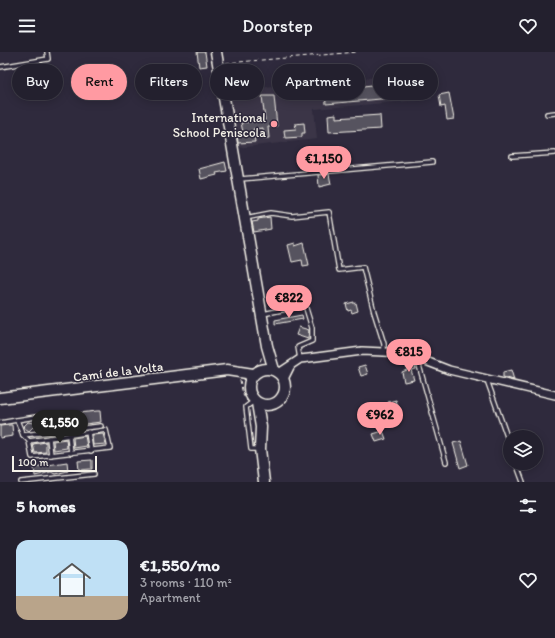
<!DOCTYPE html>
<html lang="en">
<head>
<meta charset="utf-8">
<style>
	body { margin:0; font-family:Itim,sans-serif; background:#2f2d3a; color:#f1f3f6; height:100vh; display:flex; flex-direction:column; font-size:15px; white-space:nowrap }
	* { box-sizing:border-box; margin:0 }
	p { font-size:13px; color:#a3a3aa }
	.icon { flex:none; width:22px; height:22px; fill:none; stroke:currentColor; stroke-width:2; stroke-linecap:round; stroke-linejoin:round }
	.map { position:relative; height:430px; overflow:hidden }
	.panel { display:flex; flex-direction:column; background:#23202e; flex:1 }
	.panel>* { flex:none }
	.banner { position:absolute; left:12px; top:12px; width:531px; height:36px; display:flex; gap:8px }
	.fabs { position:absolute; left:503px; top:378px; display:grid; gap:8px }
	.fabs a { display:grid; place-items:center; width:40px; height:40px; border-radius:50%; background:#23202e; box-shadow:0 2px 10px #0003,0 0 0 1px #403e4a; font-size:20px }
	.scale { position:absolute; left:12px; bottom:10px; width:85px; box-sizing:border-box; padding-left:4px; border:2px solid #f4f1e8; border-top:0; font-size:11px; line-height:14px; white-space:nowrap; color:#f4f1e8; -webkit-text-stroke:3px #2f2a3d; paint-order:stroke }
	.price { position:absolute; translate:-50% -34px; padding:0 9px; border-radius:14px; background:#ff9aa2; color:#111; font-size:13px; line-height:26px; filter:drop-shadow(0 1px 2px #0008) }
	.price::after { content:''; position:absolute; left:50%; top:24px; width:12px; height:9px; margin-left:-6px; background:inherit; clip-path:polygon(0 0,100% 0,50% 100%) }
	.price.active { background:#222; color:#fff }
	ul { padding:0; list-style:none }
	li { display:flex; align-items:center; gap:12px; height:100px; padding:0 16px }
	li+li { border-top:1px solid #403e4a }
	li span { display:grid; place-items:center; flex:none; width:112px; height:80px; border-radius:12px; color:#555 }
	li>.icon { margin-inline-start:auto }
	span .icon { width:48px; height:48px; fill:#fffc; stroke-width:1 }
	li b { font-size:17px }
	h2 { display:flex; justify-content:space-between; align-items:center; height:48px; padding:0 16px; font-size:17px }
	.pill { padding:0 14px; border-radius:18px; background:#23202e; box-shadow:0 2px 10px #0003,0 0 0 1px #403e4a; font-size:14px; line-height:36px }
	.pill.active { background:#ff9aa2; color:#111 }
	header { display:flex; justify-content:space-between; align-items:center; height:52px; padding:0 16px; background:#23202e; font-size:18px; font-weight:600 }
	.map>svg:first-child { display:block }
	.built { fill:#3b3647 }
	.building { fill:#56525f; stroke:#f4f1e8 }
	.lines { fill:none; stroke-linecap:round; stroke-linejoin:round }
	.lane-casing { stroke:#f4f1e8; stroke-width:6 }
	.street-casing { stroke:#f4f1e8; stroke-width:10 }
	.secondary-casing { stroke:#f4f1e8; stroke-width:13 }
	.path { stroke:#f4f1e8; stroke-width:1; stroke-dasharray:4 3; stroke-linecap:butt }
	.lane { stroke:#2f2a3d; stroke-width:3.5 }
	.street { stroke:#2f2a3d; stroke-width:7 }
	.secondary { stroke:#2f2a3d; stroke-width:10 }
	.poi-dot { fill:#ff9aa2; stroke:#2f2a3d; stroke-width:1.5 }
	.labels { text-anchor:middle; stroke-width:3; stroke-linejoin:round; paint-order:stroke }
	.poi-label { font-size:13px; fill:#f4f1e8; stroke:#2f2a3d; text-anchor:end }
	.street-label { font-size:13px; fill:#f4f1e8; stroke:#2f2a3d }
</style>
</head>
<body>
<header><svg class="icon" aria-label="menu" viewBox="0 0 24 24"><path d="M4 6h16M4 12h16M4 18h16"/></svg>Doorstep<svg class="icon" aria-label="heart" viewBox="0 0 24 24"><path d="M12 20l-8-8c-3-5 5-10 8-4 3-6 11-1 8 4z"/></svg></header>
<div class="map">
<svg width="555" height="430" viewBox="0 0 555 430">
	<rect width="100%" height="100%" fill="#2f2a3d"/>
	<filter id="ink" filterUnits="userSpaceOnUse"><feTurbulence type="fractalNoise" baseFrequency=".025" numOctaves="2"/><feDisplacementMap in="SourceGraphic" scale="8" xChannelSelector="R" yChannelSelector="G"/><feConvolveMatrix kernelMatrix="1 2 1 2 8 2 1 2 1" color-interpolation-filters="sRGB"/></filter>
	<g filter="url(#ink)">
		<!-- built -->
		<path class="built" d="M427 21 432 47 314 57 317 87 236 96 227 38Z"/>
		<!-- building -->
		<g class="building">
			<path d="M197 0H205L207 14 199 15Z"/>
			<path d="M401 30 402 45 326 52 325 38Z"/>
			<path d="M449 41 454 67 447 68 445 54 441 55 439 43Z"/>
			<path d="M262 44H274L277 74 268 75 269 86H263V76L253 77 255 90 238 91 237 81 243 80 241 71 265 68Z"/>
			<path d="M336 62V66L380 63 381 77 329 80 328 63Z"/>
			<path d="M304 71 305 81H302V85L285 86 284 78 296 77 295 72Z"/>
			<path d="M225 110 227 119 216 121 217 123 201 127 199 117Z"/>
			<path d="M329 122 331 132 319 135 318 123Z"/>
			<path d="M270 165 271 177 254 180 252 170 258 169V167Z"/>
			<path d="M295 191V194L304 191 309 213 303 214 302 208 292 210 288 193Z"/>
			<path d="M354 250V252L356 251 358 259 352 261 351 258 348 259 346 252Z"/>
			<path d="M302 263 303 267 275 272V268Z"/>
			<path d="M299 275 309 278 308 287 296 283Z"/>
			<path d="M414 311 416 317 411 318 414 328 404 330 402 320 407 318 406 312Z"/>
			<path d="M365 313 368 322 361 324 358 315Z"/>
			<path d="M511 318 514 328 503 325V320Z"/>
			<path d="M396 348 399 359 391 362 388 350Z"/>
			<path d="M97 359H100L101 370 60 375 58 364 61 363Z"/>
			<path d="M41 367 46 371 40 378H37L33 375 29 379 23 375 28 370 33 371 35 368 38 370Z"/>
			<path d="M9 373H12L13 384 0 386V374Z"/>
			<path d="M383 379 386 387 376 390 373 382Z"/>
			<path d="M103 382 106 392 93 393 92 383Z"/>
			<path d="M85 384 87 394 74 396 73 386Z"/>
			<path d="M66 387 67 396 54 398 53 389Z"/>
			<path d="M461 389 468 413 460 416 453 391Z"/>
			<path d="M46 390V400L35 401 33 392Z"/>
			<path d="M92 408V417L79 418 78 409Z"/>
			<path d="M67 410 68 419 55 422 51 420 35 424 34 415Z"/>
		</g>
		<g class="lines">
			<defs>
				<g id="lane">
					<path d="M0 15 48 7 47 0"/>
					<path d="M547 62 555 61"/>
					<path d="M512 104 555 101"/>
					<path d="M240 127 432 110"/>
					<path d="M245 166 271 161 292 164 329 160 339 218 363 215 374 260 384 292V300"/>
					<path d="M263 262 305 253 312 276V289L298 295 300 307"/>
					<path d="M417 306 446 410"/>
					<path d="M489 328 488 331 510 393"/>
					<path d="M254 349 246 355 251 397H259"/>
					<path d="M17 368 42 364 52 370 55 379"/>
					<path d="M0 371 17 368 23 383 101 374"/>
					<path d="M88 380 91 399"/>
					<path d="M23 383 29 389 32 405 110 396 106 378 29 389"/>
					<path d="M69 383 71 401"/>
					<path d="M49 386 51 403"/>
					<path d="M516 411 523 430"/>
					<path d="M21 430 94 422"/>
				</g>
				<g id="street">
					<path d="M279 321 300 307 309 306 362 299 405 301 449 318 555 343"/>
					<path d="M284 327 290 315"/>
				</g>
				<g id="secondary">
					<path d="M216 0 267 294 274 318"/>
					<circle cx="267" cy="335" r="18"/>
					<path d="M0 346 227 318 253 322"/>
					<path d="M257 351 261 375 260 397 264 430"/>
				</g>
			</defs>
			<!-- lane casing -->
			<use href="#lane" class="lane-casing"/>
			<!-- street casing -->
			<use href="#street" class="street-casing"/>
			<!-- secondary casing -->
			<use href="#secondary" class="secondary-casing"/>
			<!-- path -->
			<g class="path">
				<path d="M226 11 358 0"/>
				<path d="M255 314 260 310 262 304"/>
				<path d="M240 328 243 343 247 349"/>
			</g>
			<!-- lane -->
			<use href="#lane" class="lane"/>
			<!-- street -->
			<use href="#street" class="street"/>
			<!-- secondary -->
			<use href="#secondary" class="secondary"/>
		</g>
	</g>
	<!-- markers -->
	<circle class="poi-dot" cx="274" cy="72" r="4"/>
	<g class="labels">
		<!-- poi labels -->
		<g class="poi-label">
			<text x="266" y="70">International<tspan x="266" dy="15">School Peniscola</tspan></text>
		</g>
		<!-- street labels -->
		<g class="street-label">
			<text transform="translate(118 319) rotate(-7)" y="5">Camí de la Volta</text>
		</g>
	</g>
</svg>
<div class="fabs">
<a><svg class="icon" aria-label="layers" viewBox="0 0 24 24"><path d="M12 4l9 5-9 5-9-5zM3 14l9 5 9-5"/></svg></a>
</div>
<div class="scale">100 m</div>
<b class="price" style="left:324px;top:128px">€1,150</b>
<b class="price" style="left:289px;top:267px">€822</b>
<b class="price" style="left:409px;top:321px">€815</b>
<b class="price" style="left:380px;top:384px">€962</b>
<b class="price active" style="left:60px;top:392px">€1,550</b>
<div class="banner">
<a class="pill">Buy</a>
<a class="pill active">Rent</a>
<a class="pill">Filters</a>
<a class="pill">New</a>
<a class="pill">Apartment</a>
<a class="pill">House</a>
</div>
</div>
<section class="panel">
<h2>5 homes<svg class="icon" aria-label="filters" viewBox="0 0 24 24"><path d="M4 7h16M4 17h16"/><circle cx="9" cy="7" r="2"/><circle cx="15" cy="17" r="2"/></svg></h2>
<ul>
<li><span style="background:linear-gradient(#bfe0f5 70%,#b9a48a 0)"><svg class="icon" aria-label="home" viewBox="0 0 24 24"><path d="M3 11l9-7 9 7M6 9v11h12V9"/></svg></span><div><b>€1,550/mo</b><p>3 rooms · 110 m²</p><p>Apartment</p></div><svg class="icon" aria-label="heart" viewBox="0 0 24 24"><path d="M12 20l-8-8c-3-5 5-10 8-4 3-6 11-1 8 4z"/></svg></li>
</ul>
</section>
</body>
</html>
